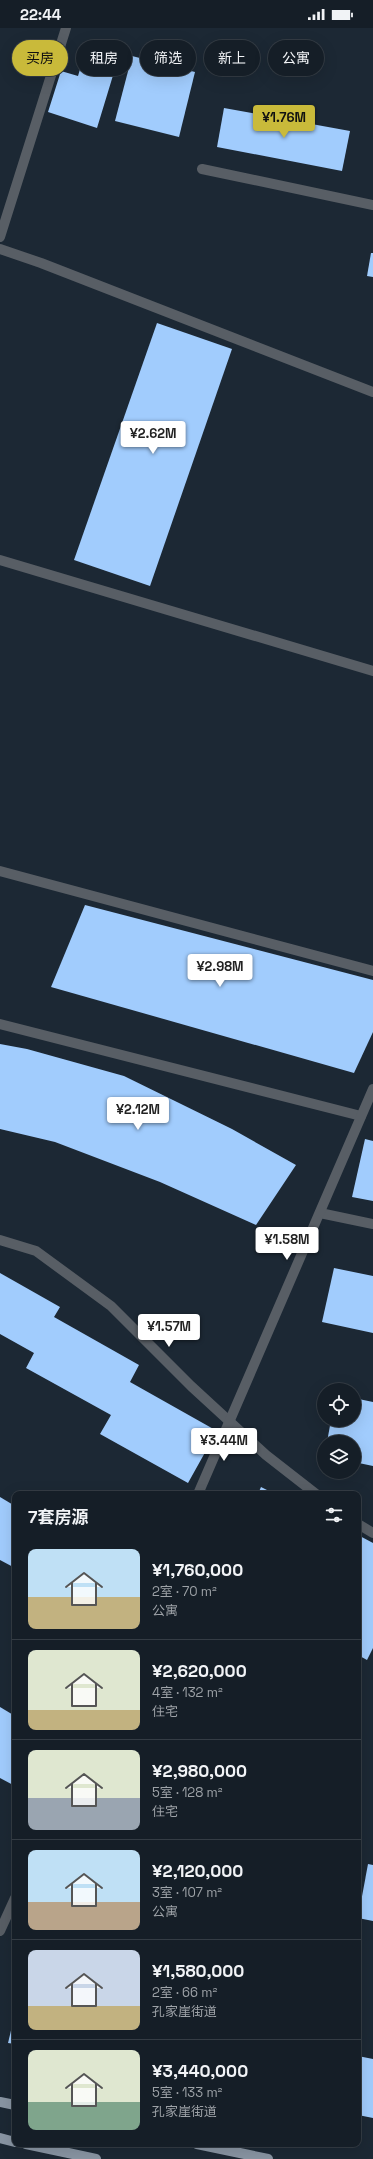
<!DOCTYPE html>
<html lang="zh">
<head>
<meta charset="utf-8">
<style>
	body { margin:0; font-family:"Space Grotesk","Noto Sans SC",sans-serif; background:#1e272f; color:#f1f3f6; height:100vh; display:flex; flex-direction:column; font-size:15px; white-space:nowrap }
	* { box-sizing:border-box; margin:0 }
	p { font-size:13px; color:#9da2a7 }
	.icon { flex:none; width:22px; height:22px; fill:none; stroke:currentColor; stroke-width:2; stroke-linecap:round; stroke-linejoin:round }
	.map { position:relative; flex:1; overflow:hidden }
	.drawer { position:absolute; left:12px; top:1463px; width:349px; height:656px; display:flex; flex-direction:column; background:#151e27; border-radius:8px; box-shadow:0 4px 16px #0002,0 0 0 1px #343c44 }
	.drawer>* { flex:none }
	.banner { position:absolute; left:12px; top:12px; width:349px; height:36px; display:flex; gap:8px }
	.buttons { position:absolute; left:317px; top:1355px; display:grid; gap:8px }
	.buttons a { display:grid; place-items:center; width:44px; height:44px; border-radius:50%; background:#151e27; box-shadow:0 4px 16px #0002,0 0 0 1px #343c44; font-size:20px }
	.price { position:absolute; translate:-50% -34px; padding:0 9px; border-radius:4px; background:#fff; color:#222; font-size:13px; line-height:26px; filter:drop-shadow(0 1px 2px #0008) }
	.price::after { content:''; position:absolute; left:50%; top:24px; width:12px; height:9px; margin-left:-6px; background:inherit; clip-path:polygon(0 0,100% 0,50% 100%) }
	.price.on { background:#c9ba3a; color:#111 }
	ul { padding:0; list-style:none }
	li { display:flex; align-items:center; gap:12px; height:100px; padding:0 16px }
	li+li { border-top:1px solid #343c44 }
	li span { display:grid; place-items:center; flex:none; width:112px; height:80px; border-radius:8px; color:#555 }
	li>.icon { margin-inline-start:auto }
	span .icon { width:48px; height:48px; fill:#fffc; stroke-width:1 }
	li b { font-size:17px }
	h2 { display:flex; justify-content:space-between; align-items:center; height:48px; padding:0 16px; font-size:17px }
	.pill { padding:0 14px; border-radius:18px; background:#151e27; box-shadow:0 4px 16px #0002,0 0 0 1px #343c44; font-size:14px; line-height:36px }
	.pill.on { background:#c9ba3a; color:#111 }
	.status { display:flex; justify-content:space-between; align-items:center; height:28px; padding:0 20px; background:#151e27; direction:ltr }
	.status svg { height:11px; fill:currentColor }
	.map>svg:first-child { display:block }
	.building { fill:#a1ccfd }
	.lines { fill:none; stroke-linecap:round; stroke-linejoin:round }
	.minor { stroke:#585e65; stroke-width:10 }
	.major { stroke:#8995a3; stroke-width:10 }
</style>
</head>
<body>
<div class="status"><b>22:44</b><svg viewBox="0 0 49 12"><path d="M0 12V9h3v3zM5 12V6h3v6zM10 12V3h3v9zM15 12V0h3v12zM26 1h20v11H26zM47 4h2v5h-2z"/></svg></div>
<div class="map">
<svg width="373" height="2131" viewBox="0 0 373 2131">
	<rect width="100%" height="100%" fill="#1c2834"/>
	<!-- building -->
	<g class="building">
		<path d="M86 21 118 31 97 100 48 84 61 43 78 48Z"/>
		<path d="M132 28 195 44 179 109 115 93Z"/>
		<path d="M224 80 350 103 342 143 217 119Z"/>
		<path d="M371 225H373V249L367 248Z"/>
		<path d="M157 295 232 321 150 558 74 532Z"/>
		<path d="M85 877 373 952V1004L354 1045 51 959Z"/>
		<path d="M0 1016 27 1021 124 1048 232 1101 296 1137 256 1197 160 1154 55 1114 0 1101Z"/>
		<path d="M365 1111 373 1113V1173L352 1169Z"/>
		<path d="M334 1240 373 1248V1305L322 1294Z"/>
		<path d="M0 1245 60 1279 54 1289 139 1337 130 1354 217 1403 188 1455 100 1406 111 1387 26 1340 34 1325 0 1306Z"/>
		<path d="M354 1370 373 1374V1438L354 1434V1414H327L331 1392H354Z"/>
		<path d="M261 1459 275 1466H258Z"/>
		<path d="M0 1469 15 1478V1540L0 1532Z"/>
		<path d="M358 1507 373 1515V1620L367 1632 358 1627Z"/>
		<path d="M0 1679 15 1688V1758L0 1750Z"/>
		<path d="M368 1836 373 1837V1893L358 1890Z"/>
		<path d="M15 1986V2016L8 2015Z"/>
		<path d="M358 2028 373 2031V2090L358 2087Z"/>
	</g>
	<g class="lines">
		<!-- minor -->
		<g class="minor">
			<path d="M202 141 373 177"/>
			<path d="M0 209 66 0"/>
			<path d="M0 221 41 235 373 364"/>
			<path d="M0 532 373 643"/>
			<path d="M0 843 373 943"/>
			<path d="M0 996 361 1088"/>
			<path d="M320 1185 373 1196"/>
			<path d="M0 1212 36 1223 111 1278 191 1358 266 1427 316 1466"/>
			<path d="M198 1466 373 1061"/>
			<path d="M358 1496 373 1505"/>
			<path d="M0 1903 15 1870"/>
		</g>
		<!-- major -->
		<g class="major">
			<path d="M0 2074 15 2077"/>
			<path d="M0 2110 15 2114"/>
			<path d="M26 2116 96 2131"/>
			<path d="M197 2116 268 2131"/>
		</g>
	</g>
</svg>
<div class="buttons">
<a><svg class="icon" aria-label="locate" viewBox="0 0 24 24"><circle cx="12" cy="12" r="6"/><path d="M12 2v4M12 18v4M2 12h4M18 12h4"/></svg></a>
<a><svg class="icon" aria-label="layers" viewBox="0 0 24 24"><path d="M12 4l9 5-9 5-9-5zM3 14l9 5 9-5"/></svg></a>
</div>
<b class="price on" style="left:284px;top:111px">¥1.76M</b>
<b class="price" style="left:153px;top:427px">¥2.62M</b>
<b class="price" style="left:220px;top:960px">¥2.98M</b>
<b class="price" style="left:138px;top:1103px">¥2.12M</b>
<b class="price" style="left:287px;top:1233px">¥1.58M</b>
<b class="price" style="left:169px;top:1320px">¥1.57M</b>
<b class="price" style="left:224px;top:1434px">¥3.44M</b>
<div class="banner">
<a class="pill on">买房</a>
<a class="pill">租房</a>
<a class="pill">筛选</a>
<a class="pill">新上</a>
<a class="pill">公寓</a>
</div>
<section class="drawer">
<h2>7套房源<svg class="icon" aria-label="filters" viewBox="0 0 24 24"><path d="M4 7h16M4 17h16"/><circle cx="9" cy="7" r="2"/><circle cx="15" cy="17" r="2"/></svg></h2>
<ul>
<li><span style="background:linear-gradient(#bfe0f5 60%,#c2b280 0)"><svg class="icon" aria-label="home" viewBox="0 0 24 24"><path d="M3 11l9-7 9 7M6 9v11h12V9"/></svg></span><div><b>¥1,760,000</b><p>2室 · 70 m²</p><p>公寓</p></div></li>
<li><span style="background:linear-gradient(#dfe7d0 75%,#c2b280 0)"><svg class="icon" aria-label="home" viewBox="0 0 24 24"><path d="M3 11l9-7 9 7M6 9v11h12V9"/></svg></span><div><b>¥2,620,000</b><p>4室 · 132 m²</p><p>住宅</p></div></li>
<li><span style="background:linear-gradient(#dfe7d0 60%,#9aa5b1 0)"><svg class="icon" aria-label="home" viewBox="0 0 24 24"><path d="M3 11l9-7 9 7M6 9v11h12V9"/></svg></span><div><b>¥2,980,000</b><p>5室 · 128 m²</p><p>住宅</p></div></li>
<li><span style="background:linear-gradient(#bfe0f5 65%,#b9a48a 0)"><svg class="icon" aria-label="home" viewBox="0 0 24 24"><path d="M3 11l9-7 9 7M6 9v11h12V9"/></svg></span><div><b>¥2,120,000</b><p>3室 · 107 m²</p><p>公寓</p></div></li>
<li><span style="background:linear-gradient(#c9d6e8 70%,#c2b280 0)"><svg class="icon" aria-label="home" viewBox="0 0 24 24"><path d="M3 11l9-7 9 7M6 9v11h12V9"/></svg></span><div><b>¥1,580,000</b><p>2室 · 66 m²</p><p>孔家崖街道</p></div></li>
<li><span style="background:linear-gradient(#dfe7d0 65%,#7fa58c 0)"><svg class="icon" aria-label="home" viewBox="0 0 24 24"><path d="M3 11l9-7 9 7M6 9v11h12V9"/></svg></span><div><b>¥3,440,000</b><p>5室 · 133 m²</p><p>孔家崖街道</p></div></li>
</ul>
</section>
</div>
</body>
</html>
